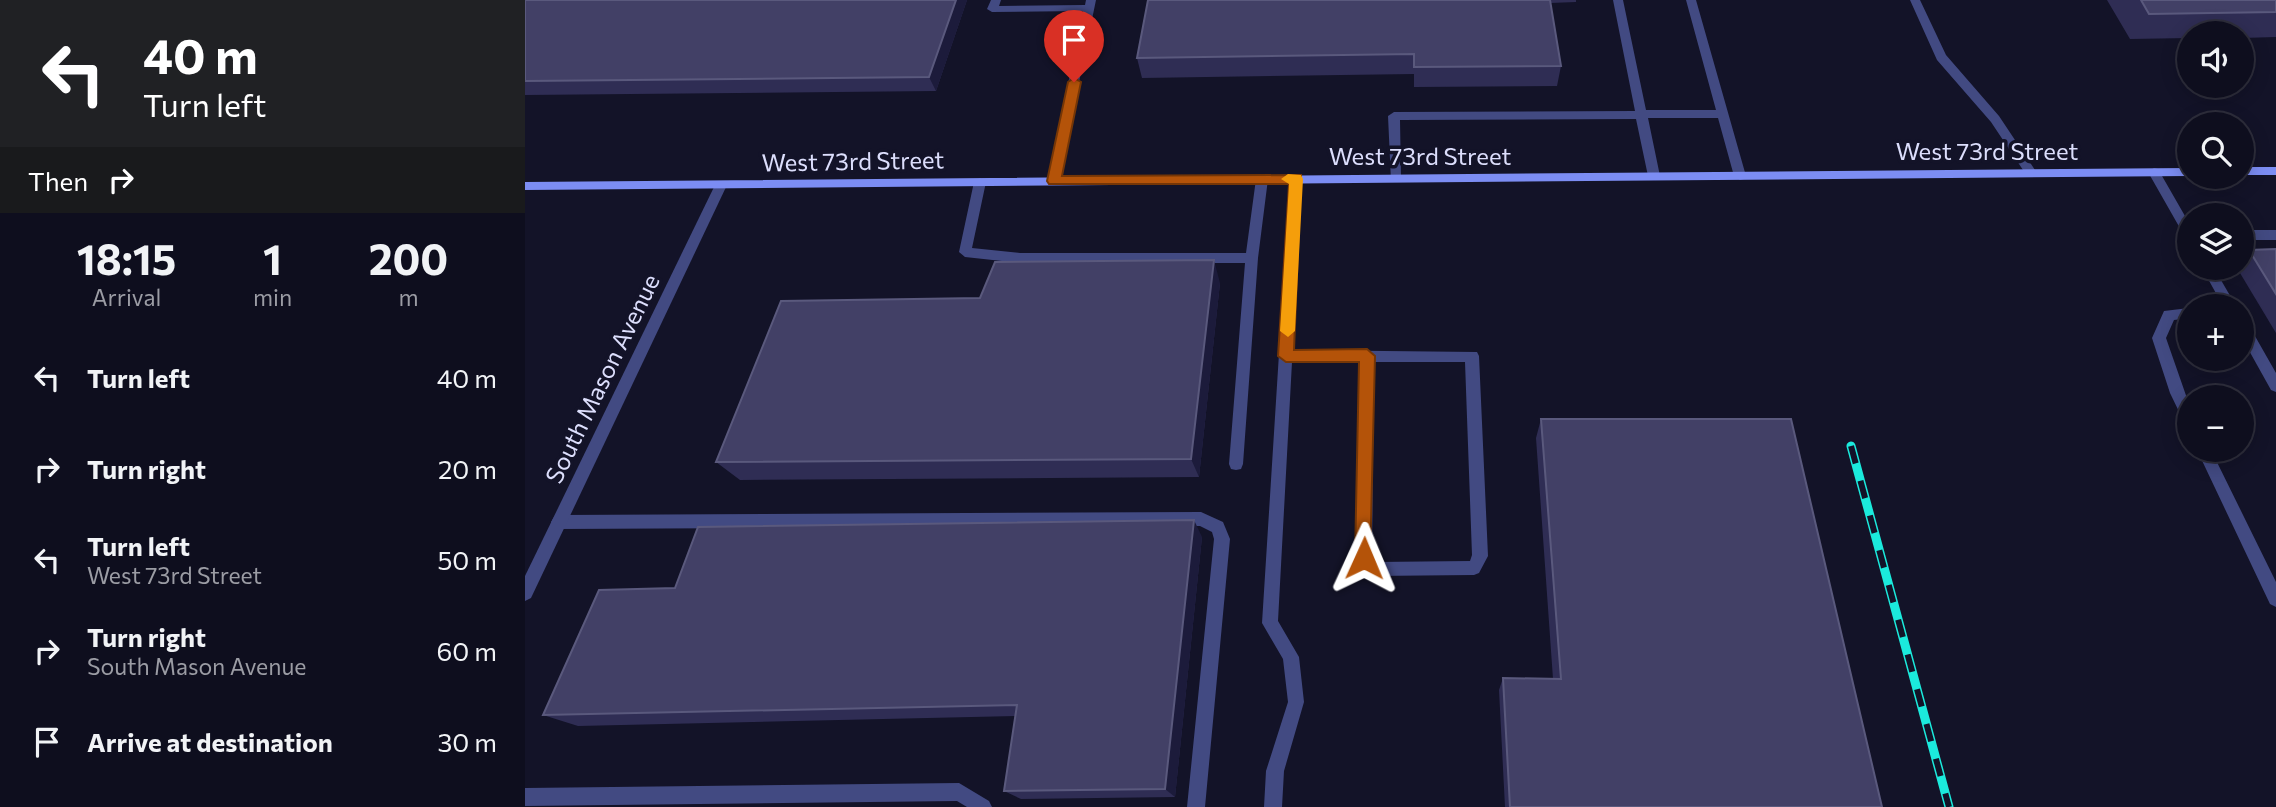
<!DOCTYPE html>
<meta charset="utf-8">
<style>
:root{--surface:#0e0e1e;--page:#1c1c2b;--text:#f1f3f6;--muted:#9b9ca4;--line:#2e2e3c}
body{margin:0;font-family:Commissioner,sans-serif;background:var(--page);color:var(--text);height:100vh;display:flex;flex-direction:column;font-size:26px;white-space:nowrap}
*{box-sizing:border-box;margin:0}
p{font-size:23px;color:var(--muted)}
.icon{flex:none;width:38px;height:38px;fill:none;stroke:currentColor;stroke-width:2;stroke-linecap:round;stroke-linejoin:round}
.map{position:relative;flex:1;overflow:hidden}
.drawer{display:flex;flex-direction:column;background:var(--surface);width:525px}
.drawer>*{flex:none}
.top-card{background:#202124;color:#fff;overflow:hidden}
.tools{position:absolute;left:1652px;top:21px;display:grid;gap:14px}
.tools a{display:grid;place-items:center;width:77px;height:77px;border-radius:50%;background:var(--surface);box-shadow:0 4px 18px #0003,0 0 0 2px var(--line);font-size:35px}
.pin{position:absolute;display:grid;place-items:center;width:60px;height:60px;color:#fff;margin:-72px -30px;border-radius:50% 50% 50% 0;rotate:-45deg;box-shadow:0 0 7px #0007}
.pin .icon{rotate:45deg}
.me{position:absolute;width:77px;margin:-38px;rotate:1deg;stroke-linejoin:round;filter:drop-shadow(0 0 5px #0008)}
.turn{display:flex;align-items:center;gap:24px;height:147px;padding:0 28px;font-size:32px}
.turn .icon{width:91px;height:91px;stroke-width:2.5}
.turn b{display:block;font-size:49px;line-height:60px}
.then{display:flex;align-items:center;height:66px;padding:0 28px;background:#0003;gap:14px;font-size:26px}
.eta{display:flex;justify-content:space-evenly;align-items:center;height:119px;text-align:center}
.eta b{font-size:42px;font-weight:700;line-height:49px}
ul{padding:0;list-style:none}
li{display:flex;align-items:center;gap:21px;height:91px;padding:0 28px}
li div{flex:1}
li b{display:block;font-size:26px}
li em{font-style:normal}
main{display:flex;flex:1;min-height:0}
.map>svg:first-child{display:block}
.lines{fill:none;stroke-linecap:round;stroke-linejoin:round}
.lane{fill:#424a82;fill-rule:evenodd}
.street{fill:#424a82;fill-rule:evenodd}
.secondary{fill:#7c8df3;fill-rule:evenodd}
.rail-casing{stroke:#1beadc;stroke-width:9}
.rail{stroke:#131328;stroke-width:6;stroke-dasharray:18;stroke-linecap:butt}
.wall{fill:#2f2d54}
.shaded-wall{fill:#1c1b3b}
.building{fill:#424066;stroke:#5a597d;stroke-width:2}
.route{fill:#b45309;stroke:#753606;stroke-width:2}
.slow{fill:#f59e0b}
.labels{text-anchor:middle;stroke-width:7;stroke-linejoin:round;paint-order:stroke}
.street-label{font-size:24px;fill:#dcdefc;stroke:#131328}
</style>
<main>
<section class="drawer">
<div class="top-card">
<div class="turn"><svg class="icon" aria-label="left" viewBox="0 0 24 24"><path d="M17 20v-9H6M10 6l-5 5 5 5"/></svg><div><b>40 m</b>Turn left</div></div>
<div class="then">Then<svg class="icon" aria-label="right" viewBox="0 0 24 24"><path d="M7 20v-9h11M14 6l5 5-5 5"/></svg></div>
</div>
<div class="eta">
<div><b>18:15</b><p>Arrival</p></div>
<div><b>1</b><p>min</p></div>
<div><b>200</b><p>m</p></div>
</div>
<ul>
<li><svg class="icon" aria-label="left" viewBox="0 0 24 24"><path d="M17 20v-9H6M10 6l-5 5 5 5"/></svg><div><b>Turn left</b></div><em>40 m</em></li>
<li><svg class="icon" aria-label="right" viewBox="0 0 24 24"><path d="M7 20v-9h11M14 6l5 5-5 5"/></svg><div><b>Turn right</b></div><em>20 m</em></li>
<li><svg class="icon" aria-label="left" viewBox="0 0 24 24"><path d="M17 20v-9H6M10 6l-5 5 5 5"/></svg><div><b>Turn left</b><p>West 73rd Street</p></div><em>50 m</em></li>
<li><svg class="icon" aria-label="right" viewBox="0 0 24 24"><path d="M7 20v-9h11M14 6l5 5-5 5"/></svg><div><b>Turn right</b><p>South Mason Avenue</p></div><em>60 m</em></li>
<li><svg class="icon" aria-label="arrive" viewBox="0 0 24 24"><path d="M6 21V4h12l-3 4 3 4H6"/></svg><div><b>Arrive at destination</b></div><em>30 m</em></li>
</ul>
</section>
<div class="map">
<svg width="1751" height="807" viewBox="0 0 1751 807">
<rect width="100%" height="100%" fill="#131328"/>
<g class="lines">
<path class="lane" d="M466,0H476L474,6L560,5L561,0H571L533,184H525L523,181L558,11L467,12L462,9Z
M1088,0H1098L1121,110H1191L1161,0H1171L1221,176L1219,179L1215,180L1209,176L1193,118H1123L1135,176L1129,180L1123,176L1111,119L875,120L876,178L870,182L866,181L863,116L869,112L1110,111Z
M1385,0H1395L1421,55L1474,116L1512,173L1510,176H1502L1466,122L1412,60Z
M1629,168L1633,169L1664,223V239L1660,237L1623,172Z
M737,175L743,179L733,258L718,464L716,469L711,470L706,469L704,464L720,263H495L440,257L434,252L449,182L455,178L461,182L447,248L495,253H721L731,179Z
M771,175L777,179L768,350L952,352L954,356L963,556L954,573L949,575L847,576L842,574L831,558L835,362H767L753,621L774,657L779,702L759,771L757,807H739L741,771L763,702L758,659L737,623L765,179ZM849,362H940L947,555L945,561L851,562L847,556Z
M1717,230H1751V240H1717Z
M1677,268H1689L1711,306H1698Z
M1664,308V318L1649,320L1641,338L1664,404V424L1659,422L1645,393L1627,338L1639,311Z
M1717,321L1722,322L1751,373V392L1746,390L1717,338Z
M1672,450H1686L1751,582V607L1745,604Z
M676,512L698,522L705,539L680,807H662L689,539L687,532L675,526L34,529L29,527L26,522L29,517L34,515Z
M434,783L464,801L467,807H442L432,801L0,806V788Z"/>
<path class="street" d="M196,181L202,185L6,598L0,601V576L190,185Z"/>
<path class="secondary" d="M1717,167H1751V175H1717Z
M1664,168V176L0,190V182Z"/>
<defs>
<path id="rail" d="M1326,446L1424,807"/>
</defs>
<use href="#rail" class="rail-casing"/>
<use href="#rail" class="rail"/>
</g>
<path class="wall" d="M0,0H442L411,91L0,95Z
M623,0H1051V2L1025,3L1036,66L1032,86L889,87V74L617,78L612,58Z
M1582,0H1751V37L1717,38V33H1664V38L1605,39Z
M1751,249V333L1712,268H1717V256L1724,250Z
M695,283L674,477L215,480L191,462L455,298Z
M1016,419L1357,807H980L974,690L978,678L1028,679L1011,438Z
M677,537L650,797L496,799L479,791L491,716L53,726L18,715Z"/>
<path class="shaded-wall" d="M431,0H442L411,91L404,77Z
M689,260L695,283L674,477L666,459Z
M669,520L677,537L650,797L640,789Z"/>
<path class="building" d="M0,0H431L404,77L0,81Z
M623,0H1025L1036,66L889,67V54L612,58Z
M1616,0H1751V12L1624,14Z
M1751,249V294L1724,250Z
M689,260L666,459L191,462L256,301L455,298L470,262Z
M1016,419H1266L1357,807H985L978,678L1036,679Z
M669,520L640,789L479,791L492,705L18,715L74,590L150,588L173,527Z"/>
<path class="route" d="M549,78L556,82L537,176L776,175L769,350L842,349L850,356L845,564L839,566L832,564L830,558L834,362H761L753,356L764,184H524L522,181L543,82Z"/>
<path class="slow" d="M763,174L776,175L778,179L770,331L763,337L755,331L764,184L756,179Z"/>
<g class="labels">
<g class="street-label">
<text x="1462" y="160">West 73rd Street</text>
<text x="895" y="165">West 73rd Street</text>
<text transform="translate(328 162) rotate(-1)" y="8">West 73rd Street</text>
<text transform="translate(78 379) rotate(-64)" y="8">South Mason Avenue</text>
</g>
</g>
</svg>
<div class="tools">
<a><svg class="icon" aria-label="sound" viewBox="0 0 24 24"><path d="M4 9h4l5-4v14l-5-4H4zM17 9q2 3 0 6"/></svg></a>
<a><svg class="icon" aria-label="search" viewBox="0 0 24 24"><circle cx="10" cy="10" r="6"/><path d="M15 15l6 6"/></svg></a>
<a><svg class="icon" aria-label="layers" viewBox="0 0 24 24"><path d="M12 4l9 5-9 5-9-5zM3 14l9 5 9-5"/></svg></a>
<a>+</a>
<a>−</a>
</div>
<div class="pin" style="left:549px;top:82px;background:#d93025"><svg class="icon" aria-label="arrive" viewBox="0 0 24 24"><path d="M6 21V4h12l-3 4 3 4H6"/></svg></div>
<svg class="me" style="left:839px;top:558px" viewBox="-20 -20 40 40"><path d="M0-17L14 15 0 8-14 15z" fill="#b45309" stroke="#fff" stroke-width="4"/></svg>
</div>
</main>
